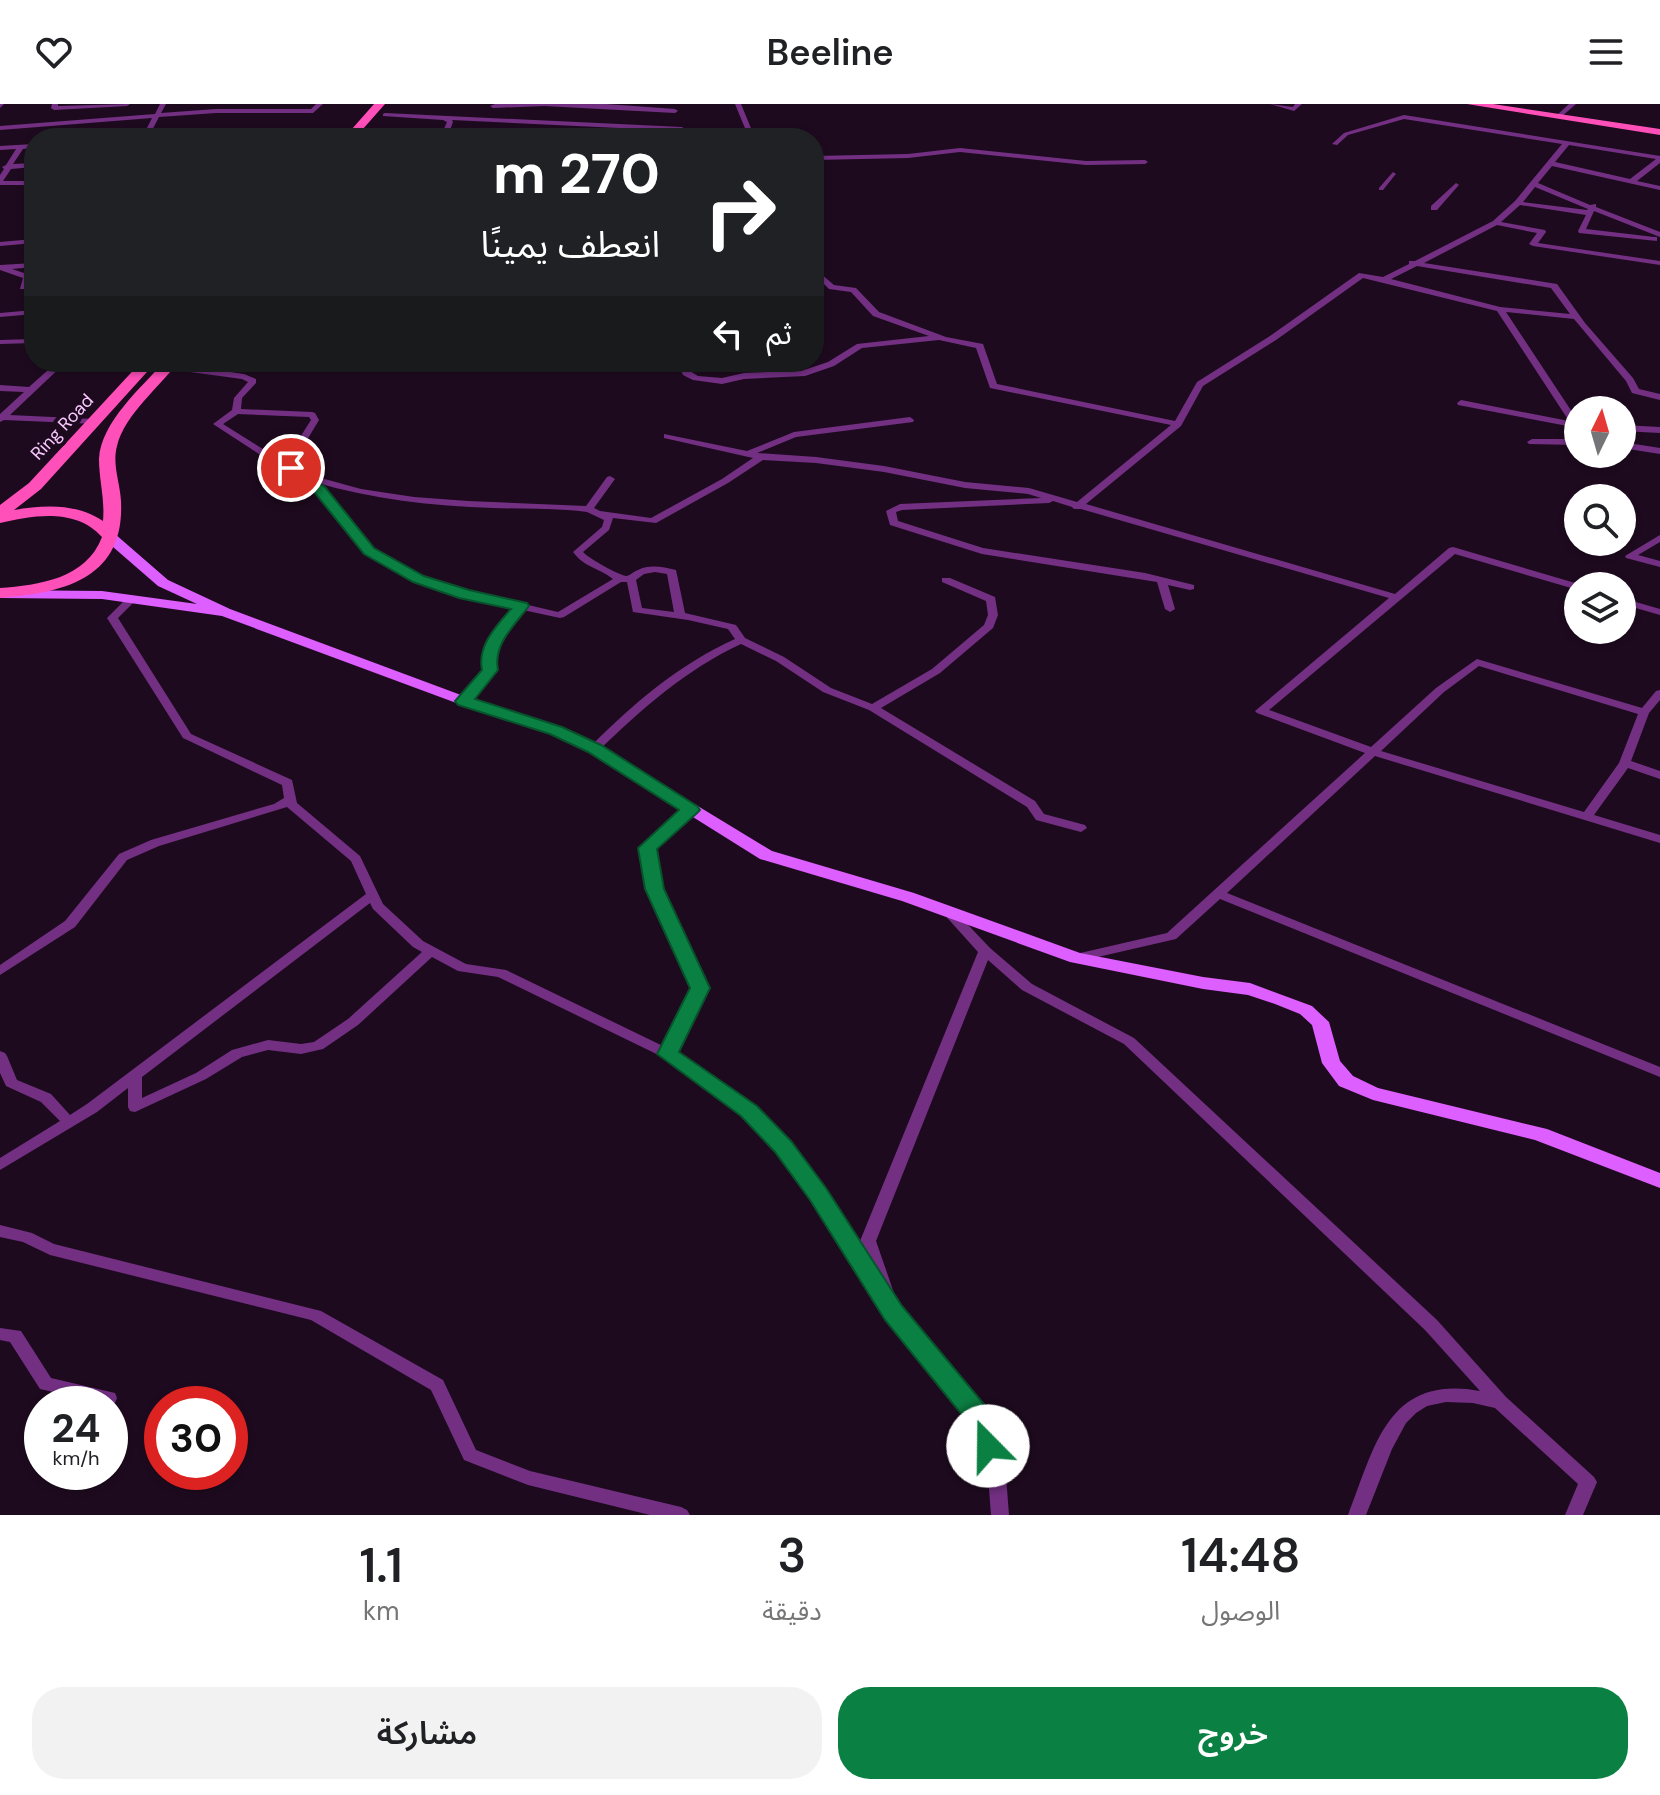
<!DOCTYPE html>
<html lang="ar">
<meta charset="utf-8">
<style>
:root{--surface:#fff;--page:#f2f2f2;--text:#202124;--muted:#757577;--accent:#0b8043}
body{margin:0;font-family:"DM Sans","Noto Sans Arabic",sans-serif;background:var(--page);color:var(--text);direction:rtl;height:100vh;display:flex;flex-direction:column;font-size:30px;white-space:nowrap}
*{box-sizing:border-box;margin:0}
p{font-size:26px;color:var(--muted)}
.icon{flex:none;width:44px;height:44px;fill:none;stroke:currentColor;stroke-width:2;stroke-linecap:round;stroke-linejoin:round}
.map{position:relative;height:1411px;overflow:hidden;direction:ltr}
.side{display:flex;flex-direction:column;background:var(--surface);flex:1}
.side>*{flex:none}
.banner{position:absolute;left:24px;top:24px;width:800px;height:244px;border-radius:32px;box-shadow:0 2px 6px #0004;direction:rtl;background:#202124;color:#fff;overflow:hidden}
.needle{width:52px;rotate:5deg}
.controls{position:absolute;left:1564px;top:292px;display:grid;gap:16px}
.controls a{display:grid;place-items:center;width:72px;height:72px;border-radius:50%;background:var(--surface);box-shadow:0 2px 6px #0004;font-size:40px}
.speed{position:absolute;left:24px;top:1282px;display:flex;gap:16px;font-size:40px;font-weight:700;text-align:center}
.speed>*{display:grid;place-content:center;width:104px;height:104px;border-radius:50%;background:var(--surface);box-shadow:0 2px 6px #0004;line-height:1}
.speed small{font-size:20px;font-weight:400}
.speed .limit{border:12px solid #d22;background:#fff;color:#111}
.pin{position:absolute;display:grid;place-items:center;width:68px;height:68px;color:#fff;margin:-34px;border:4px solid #fff;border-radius:50%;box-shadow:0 2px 8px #0007}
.me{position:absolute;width:88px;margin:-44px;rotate:338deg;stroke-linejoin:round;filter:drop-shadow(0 0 6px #0008)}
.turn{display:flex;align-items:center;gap:28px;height:168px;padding:0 32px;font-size:36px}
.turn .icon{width:104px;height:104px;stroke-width:2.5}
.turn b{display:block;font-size:56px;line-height:68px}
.then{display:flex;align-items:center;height:76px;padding:0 32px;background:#0003;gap:16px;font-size:30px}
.eta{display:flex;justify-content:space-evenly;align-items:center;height:136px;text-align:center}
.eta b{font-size:48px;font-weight:600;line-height:56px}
.button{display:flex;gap:16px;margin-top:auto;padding:16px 32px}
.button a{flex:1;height:92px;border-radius:32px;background:var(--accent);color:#fff;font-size:32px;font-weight:600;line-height:92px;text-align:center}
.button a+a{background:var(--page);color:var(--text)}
header{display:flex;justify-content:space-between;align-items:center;height:104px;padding:0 32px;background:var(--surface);font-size:36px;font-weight:600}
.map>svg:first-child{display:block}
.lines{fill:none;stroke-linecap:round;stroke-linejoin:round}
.street{fill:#733083;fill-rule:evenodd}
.secondary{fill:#de5fff;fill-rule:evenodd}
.primary{fill:#ff4fb9;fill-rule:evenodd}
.route{fill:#0b8043;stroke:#07532c;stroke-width:2}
.labels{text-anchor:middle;stroke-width:8;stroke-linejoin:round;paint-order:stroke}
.far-street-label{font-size:18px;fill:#f9c8ff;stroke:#1e0a1f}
</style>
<header><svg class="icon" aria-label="menu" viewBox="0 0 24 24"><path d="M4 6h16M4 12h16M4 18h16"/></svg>Beeline<svg class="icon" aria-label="heart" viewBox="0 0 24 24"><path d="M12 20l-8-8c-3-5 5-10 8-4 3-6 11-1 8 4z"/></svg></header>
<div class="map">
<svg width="1660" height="1411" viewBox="0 0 1660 1411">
<rect width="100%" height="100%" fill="#1e0a1f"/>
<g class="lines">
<path class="street" d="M0,0H4L0,4Z
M52,0H58V2L130,0L127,2L54,6L51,4Z
M160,0H166L161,9L216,5H311L316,0H323L313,9H216L159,13L148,34H142L152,14L0,26V22L155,10Z
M495,0H606L675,5L678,7L675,9L544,2L493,4L490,2Z
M735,0H741L755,34H749Z
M1270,0L1293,3L1295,0H1302L1294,7Z
M1569,0H1576L1560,14H1556V12Z
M385,9L682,23L685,25L682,27L452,16L453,18L450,26L459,34H452L443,27L447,18L443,16L383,12V10Z
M1404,11L1660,52V59L1637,77L1660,82V86L1552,62L1538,79L1590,101L1596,100V103L1660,128V133L1594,107L1586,125L1654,133H1657V137L1579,129L1578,127L1586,111L1520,101L1501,118L1545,126L1546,128L1538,139L1660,157V161L1533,142L1529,140L1537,129L1497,121L1424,159L1557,180L1585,219L1633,274L1639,285L1660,290V296L1632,289L1626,277L1574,215L1506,208L1578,317V324L1458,301L1457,299L1461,296L1569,317L1497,207L1363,174L1276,236L1203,282L1181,322L1086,400L1395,490L1449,444L1453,443L1582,481L1578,482V486L1455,450L1269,606L1371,643L1436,584L1477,555L1642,604L1656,587L1660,586V596L1649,609L1631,657L1660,667V675L1628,664L1594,711L1660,731V739L1375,652L1227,789L1660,963V973L1220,795L1176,835L1076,858L1069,854L1076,850L1167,829L1365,649L1257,609L1255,607L1389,494L1081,405H1074L1072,403L1053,397L1049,399L902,406L896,408L898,417L983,444L1145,469L1194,481V485L1190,486L1168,481L1175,505L1170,508L1165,505L1157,478L982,450L890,421L886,407L900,400L1041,394L1028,390L965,384L884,368L816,359L763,356L728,379L656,419L613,414L609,426L583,448C588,454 622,473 627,472C631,471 634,467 638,466C650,460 663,463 676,466L685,509L736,521L745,534L784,553L831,584L872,600L932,565L984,521L988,511L986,497L942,478V474H950L995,493L998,511L993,524L940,569L881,604L1035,697L1044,710L1085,721L1087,724L1081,728L1036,716L1027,703L869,606L823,588L776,557L741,540C685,566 642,605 598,647L594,648L588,645L590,643C634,599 678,561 735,535L728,525L688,516L633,508L627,478H621L564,513L560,514L523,506C507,524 493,541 495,566L468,599H460L458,597L460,595L485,566L484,557L488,539L499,521L514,504L461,492L414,477L365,449L317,388L213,320L232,306L234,294L248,278L242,275L168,265L164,262L168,259L244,270L256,275V279L242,294L241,305L312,308L315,309L319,316L301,346L296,366L306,373L310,371L361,385L414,393L468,397L586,402L607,373L610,372L615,375L594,404L600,407L651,414L722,375L753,354L664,334V330L747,347L794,328L910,313L914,316L913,318L796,333L757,349L816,353L884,362L965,378L1029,384L1077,398L1171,321L990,284L976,244L939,236L862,244L834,262L805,272L744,275L722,280L693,276L683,271L677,258H685L690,267L698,272L722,274L744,269L801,267L828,258L857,240L929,232L873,212L851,188L829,185L814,170V164L834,181L856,184L879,208L946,233L983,240L997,280L1175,317L1197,278L1270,232L1359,169L1383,173L1409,160V157H1415L1493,117L1515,97L1562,40L1404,15L1348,31L1337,41L1332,40L1344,29ZM1569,41L1656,55L1630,75L1555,58ZM1535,83L1588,105L1587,106L1523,98ZM1417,162L1551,184L1570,210L1500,203L1391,175ZM238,310L309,313L311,316L292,346L287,360L223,320ZM314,378C372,395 432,402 493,404C524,405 556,404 587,408L604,416L602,423L573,448C585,464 598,463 613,475L558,508L468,487L422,473L373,445L323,384ZM655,468L667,470L674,508L642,504L636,476L644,470ZM1479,562L1638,610L1619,659L1584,708L1381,647L1444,588Z
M294,25L370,26L373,28L370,30L294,29L194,34H152L155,32Z
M34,40V44L23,45L13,60L34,59V63L11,65L3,77H34V81H0V71L4,65L2,63L6,61L16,45L0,46V42Z
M960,44L1086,57L1145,56L1148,58L1145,60L1086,61L960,48L908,54L814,56V52L908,50Z
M1393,68L1396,70L1395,71L1383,86H1379V84Z
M1456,79L1459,81L1458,82L1437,106H1431V102Z
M34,135V139L0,142V138Z
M34,159V163L12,165L30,171L28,181H34V185H20L23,174L0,166V161Z
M34,206V210L0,213V209Z
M34,235V239L0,240V236Z
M57,258H66L10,311L94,315L98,318L97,320L4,316L0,318V310L24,288L0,287V281L29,283Z
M1622,321L1660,323V329L1622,327Z
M1532,335H1578V341L1529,340L1527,338Z
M1622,338L1660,344V350L1622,344Z
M1660,431V438L1638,451L1660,457V463L1626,454L1625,452Z
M132,492L137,495L118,514L191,630L292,676L297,699L360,752L383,800L423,837L466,860L506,866L665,943L693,884L648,785L642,744L687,703H695L697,706L695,709L654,745L660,785L707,884L676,948L685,953C708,969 734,985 755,1004C801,1046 833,1101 866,1152L860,1137L978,848L942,808L943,805H953L990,844L1032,880L1134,934L1437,1216L1506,1293L1594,1373L1597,1378L1583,1411H1565L1578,1380L1495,1304L1473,1299L1446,1298L1427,1302L1416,1309L1406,1319L1392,1345L1366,1411H1348C1375,1343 1387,1270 1480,1287L1425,1226L1124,940L1022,886L988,856L876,1137L894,1189L892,1193L899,1205L985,1307L1006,1372L1009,1411H991L988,1372L971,1315L887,1213L813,1094L778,1047L744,1011L675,959L498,873L458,867L432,853L358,921L323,945L301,950L268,946L242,953L206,975L135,1008L130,1007L128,1003V984L97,1008L0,1066V1054L60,1017L41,998L6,982L0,969V947L5,949L7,952L17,976L51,990L70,1011L87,1000L366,790L351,757L287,703L159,742L127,756L75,823L0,871V861L65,817L119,750L151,736L274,700L284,694L282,681L183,634L107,514L128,493ZM370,799L373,805L413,843L422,848L348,915L314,938L301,940L268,936L232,946L196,969L142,994V973Z
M1622,494L1660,505V511L1622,500Z
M0,1121L32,1129L54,1140L321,1207L443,1276L476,1346L530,1367L681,1403L687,1406L690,1411H650L528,1381L464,1356L431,1286L311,1216L50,1151L23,1138L0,1133Z
M0,1224L21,1227L51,1274L115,1289L117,1294L115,1299L105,1300L40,1285L10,1238L0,1236Z"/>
<path class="secondary" d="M110,429L115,430L168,476L230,505L469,594L561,623L599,642L772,747L914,789L1080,849L1203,873L1250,879L1312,902L1329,918L1340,957L1353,972L1378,984L1547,1025L1660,1069V1084L1535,1036L1373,996L1339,982L1322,959L1312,921L1300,910L1275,900L1248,891L1203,885L1070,858L902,797L760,755L589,648L551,629L459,600L222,512L102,495L0,494V486L102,487L197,500L158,482L105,436L103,433Z"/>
<path class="primary" d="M374,0H385L355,34H344Z
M1467,0H1493L1660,25V31Z
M141,258H156L41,385L14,406C44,401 76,399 103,417C105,395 99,376 99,355C101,318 141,284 164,258H178C159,284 125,310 117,342C112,361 120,378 121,397C125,475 64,489 0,494V484C39,481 86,475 102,433C76,404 34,411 0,419V401L29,379Z"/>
</g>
<path class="route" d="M291,360L325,383L374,444L424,472L469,486L527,499L529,502C514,522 493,540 498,566L475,595L562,623L601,641L697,702L700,706L697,709L657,745L664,785L710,884L679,948L757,1002L791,1037L826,1084L902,1202L988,1305L1001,1342L997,1350L988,1353L979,1350L967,1317L885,1216L810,1096L775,1048L741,1012L657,950L690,884L645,785L638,744L679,706L588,648L550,630L458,601L455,597L482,566C477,542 496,522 511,505L459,494L413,478L364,450L315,389L284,370V364Z"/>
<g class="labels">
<g class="far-street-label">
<text transform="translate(62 323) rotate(-47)" y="6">Ring Road</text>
</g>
</g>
</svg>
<div class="controls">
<a><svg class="needle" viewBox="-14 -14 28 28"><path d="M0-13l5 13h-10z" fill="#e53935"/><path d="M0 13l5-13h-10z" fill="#757577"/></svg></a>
<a><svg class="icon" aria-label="search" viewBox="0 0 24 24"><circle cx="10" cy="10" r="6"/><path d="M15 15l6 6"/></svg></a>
<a><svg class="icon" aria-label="layers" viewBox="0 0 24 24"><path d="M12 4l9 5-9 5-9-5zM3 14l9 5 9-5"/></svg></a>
</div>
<div class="speed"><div>24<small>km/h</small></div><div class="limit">30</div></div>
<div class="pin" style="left:291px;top:364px;background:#d93025"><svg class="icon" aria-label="arrive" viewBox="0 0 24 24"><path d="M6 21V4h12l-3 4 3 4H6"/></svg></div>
<svg class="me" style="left:988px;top:1342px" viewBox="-20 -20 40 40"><circle r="19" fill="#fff"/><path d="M0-13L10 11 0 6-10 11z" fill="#0b8043"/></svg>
<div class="banner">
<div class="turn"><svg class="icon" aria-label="right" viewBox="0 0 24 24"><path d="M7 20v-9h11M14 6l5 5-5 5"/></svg><div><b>270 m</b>انعطف يمينًا</div></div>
<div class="then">ثم<svg class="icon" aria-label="left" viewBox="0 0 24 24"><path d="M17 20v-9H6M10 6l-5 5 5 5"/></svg></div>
</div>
</div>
<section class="side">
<div class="eta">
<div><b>14:48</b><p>الوصول</p></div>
<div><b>3</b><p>دقيقة</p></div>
<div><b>1.1</b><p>km</p></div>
</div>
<div class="button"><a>خروج</a><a>مشاركة</a></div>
</section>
